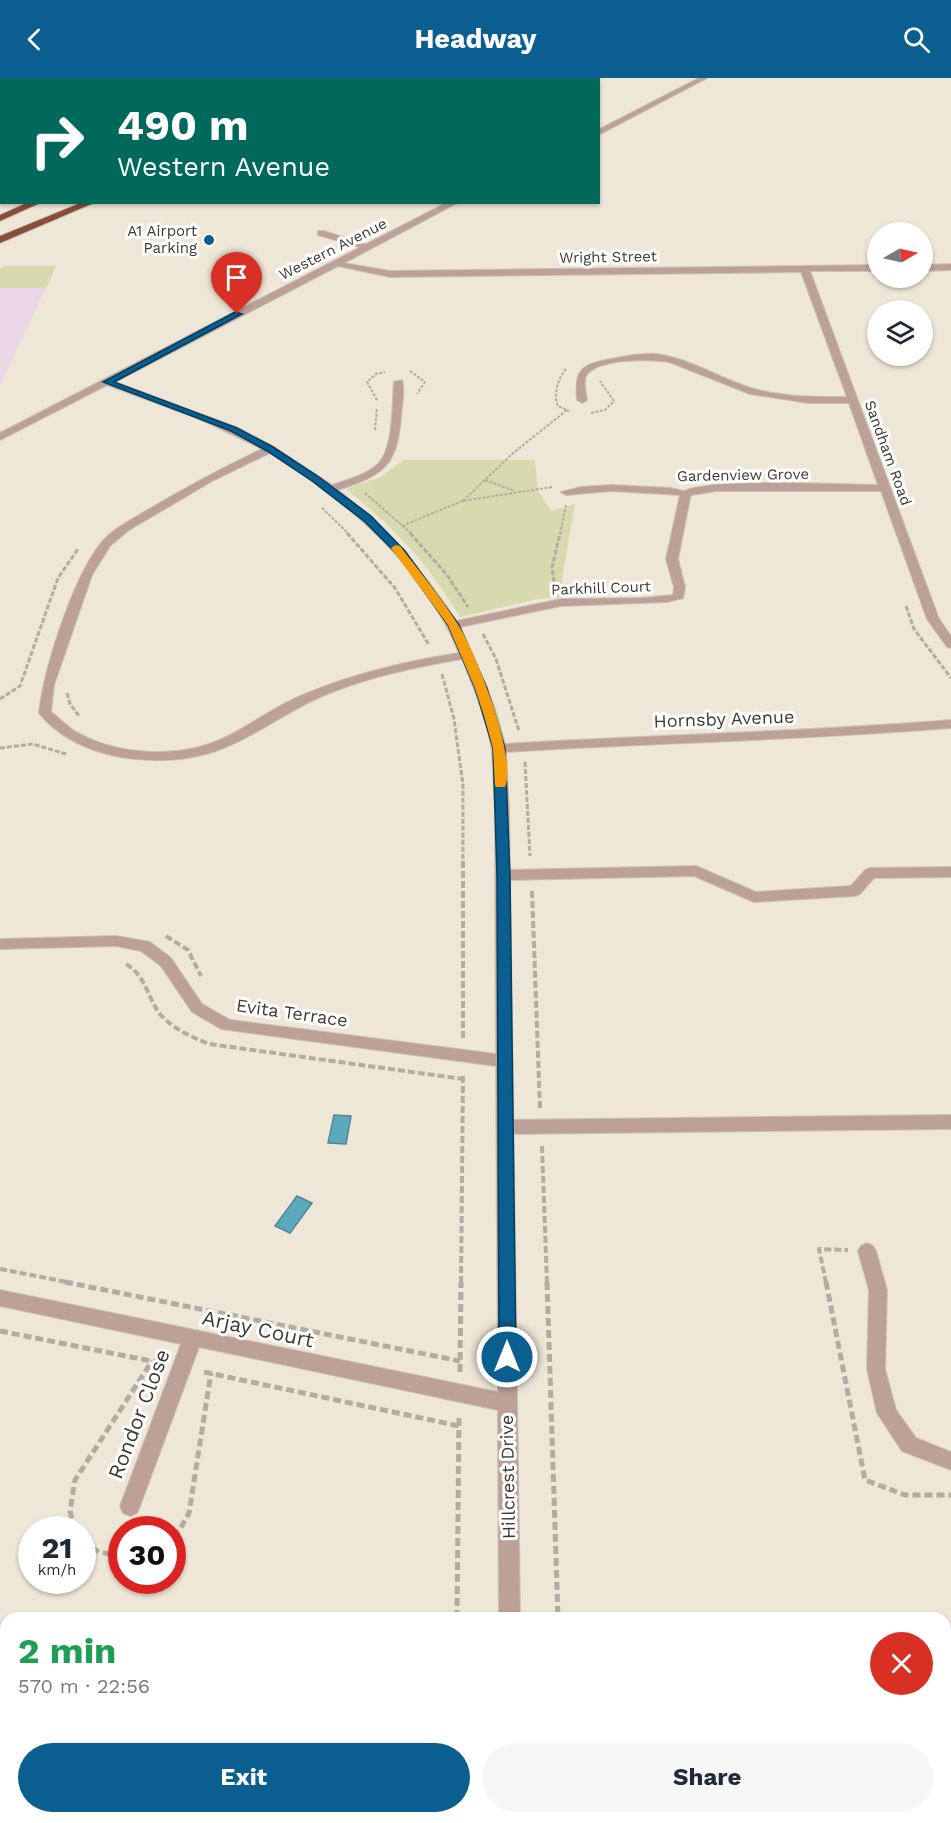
<!DOCTYPE html>
<meta charset="utf-8">
<style>
:root{--surface:#fff;--page:#f6f6f7;--text:#1f2937;--muted:#747a83;--accent:#0a5e90}
body{margin:0;font-family:"Work Sans",sans-serif;background:var(--page);color:var(--text);height:100vh;display:flex;flex-direction:column;font-size:22px;white-space:nowrap}
*{box-sizing:border-box;margin:0}
p{font-size:20px;color:var(--muted)}
.icon{flex:none;width:33px;height:33px;fill:none;stroke:currentColor;stroke-width:2;stroke-linecap:round;stroke-linejoin:round}
.map{position:relative;flex:1;overflow:hidden}
.side{position:absolute;left:0px;top:1534px;width:951px;height:212px;display:flex;flex-direction:column;background:var(--surface);border-radius:18px 18px 0 0;box-shadow:0 2px 4px #0004}
.side>*{flex:none}
.banner{position:absolute;left:0px;top:0px;width:600px;height:126px;box-shadow:0 2px 4px #0004;background:#00695c;color:#fff;overflow:hidden}
.needle{width:39px;rotate:81deg}
.fabs{position:absolute;left:867px;top:144px;display:grid;gap:12px}
.fabs a{display:grid;place-items:center;width:66px;height:66px;border-radius:50%;background:var(--surface);box-shadow:0 2px 4px #0004;font-size:30px}
.speed{position:absolute;left:18px;top:1438px;display:flex;gap:12px;font-size:30px;font-weight:700;text-align:center}
.speed>*{display:grid;place-content:center;width:78px;height:78px;border-radius:50%;background:var(--surface);box-shadow:0 2px 4px #0004;line-height:1}
.speed small{font-size:15px;font-weight:400}
.speed .limit{border:9px solid #d22;background:#fff;color:#111}
.pin{position:absolute;display:grid;place-items:center;width:51px;height:51px;color:#fff;margin:-62px -26px;border-radius:50% 50% 50% 0;rotate:-45deg;box-shadow:0 0 6px #0007}
.pin .icon{rotate:45deg}
.me{position:absolute;width:66px;margin:-33px;rotate:0deg;stroke-linejoin:round;filter:drop-shadow(0 0 4px #0008)}
.turn{display:flex;align-items:center;gap:21px;height:126px;padding:0 18px;font-size:27px}
.turn .icon{width:78px;height:78px;stroke-width:2.5}
.turn b{display:block;font-size:42px;line-height:51px}
.round{display:grid;place-items:center;flex:none;width:63px;height:63px;border-radius:32px;background:var(--page)}
.overview{display:flex;align-items:center;justify-content:space-between;height:102px;padding:0 18px}
h1{font-size:36px;font-weight:700;line-height:45px;color:#1e9e55}
.action{display:flex;gap:12px;margin-top:auto;padding:12px 18px}
.action a{flex:1;height:69px;border-radius:36px;background:var(--accent);color:#fff;font-size:24px;font-weight:700;line-height:69px;text-align:center}
.action a+a{background:var(--page);color:var(--text)}
header{display:flex;justify-content:space-between;align-items:center;height:78px;padding:0 18px;background:var(--accent);color:#fff;font-size:27px;font-weight:700}
.map>svg:first-child{display:block}
.industrial{fill:#ebd6e5}
.green{fill:#d6daae}
.water{fill:#5baabc;stroke:#528893;stroke-width:1.5}
.lines{fill:none;stroke-linecap:round;stroke-linejoin:round}
.lane-casing{stroke:#cac3b6;stroke-width:2}
.street-casing{stroke:#cac3b6;stroke-width:2}
.highway-casing{stroke:#cac3b6;stroke-width:2}
.path-far3{stroke:#b3ada1;stroke-width:2;stroke-dasharray:3 1.5;stroke-linecap:butt}
.path-far2{stroke:#b3ada1;stroke-width:3;stroke-dasharray:5 2;stroke-linecap:butt}
.path-far1{stroke:#b3ada1;stroke-width:4;stroke-dasharray:7 3;stroke-linecap:butt}
.path{stroke:#b3ada1;stroke-width:5;stroke-dasharray:8 4;stroke-linecap:butt}
.lane{fill:#bda097;fill-rule:evenodd}
.street{fill:#bda097;fill-rule:evenodd}
.highway{fill:#864e3b;fill-rule:evenodd}
.route{fill:#0a5e90;stroke:#063d5e;stroke-width:1.5}
.slow{fill:#f59e0b}
.poi-dot{fill:#0a5e90;stroke:#fff;stroke-width:2}
.labels{text-anchor:middle;stroke-width:6;stroke-linejoin:round;paint-order:stroke}
.far-poi-label{font-size:15px;fill:#3c3933;stroke:#fff;text-anchor:end}
.far-street-label{font-size:15px;fill:#3c3933;stroke:#fff}
.street-label{font-size:18px;fill:#3c3933;stroke:#fff}
.near-street-label{font-size:21px;fill:#3c3933;stroke:#fff}
</style>
<header><svg class="icon" aria-label="back" viewBox="0 0 24 24"><path d="M15 5l-7 7 7 7"/></svg>Headway<svg class="icon" aria-label="search" viewBox="0 0 24 24"><circle cx="10" cy="10" r="6"/><path d="M15 15l6 6"/></svg></header>
<div class="map">
<svg width="951" height="1745" viewBox="0 0 951 1745">
<rect width="100%" height="100%" fill="#eee6d7"/>
<path class="industrial" d="M0,210H46L0,307Z"/>
<path class="green" d="M0,0H252L2,2L0,114Z
M5,188H56L46,210H0V190Z
M403,382H535L538,412L551,433L575,426L562,500L565,519L538,521L460,539C428,485 395,450 346,411L381,399Z"/>
<path class="water" d="M334,1037L351,1038L346,1066L328,1065Z
M297,1118L312,1125L290,1155L275,1148Z"/>
<g class="lines">
<defs>
<path id="lane" d="M318,153H324L373,169L366,171L318,157Z
M611,407L671,410L691,415L678,481L685,509L683,520L679,521L673,518L674,509L666,481L680,417L611,413L566,417L561,414L581,409Z
M696,788L756,814L851,808L865,792L870,790L951,789V799L874,800L860,816L855,818L754,824L694,798L503,802L496,797L503,792Z
M951,1037V1051L506,1056L500,1054L498,1049L500,1044L506,1042Z"/>
<path id="street" d="M699,0H707L598,57V52Z
M448,124H459L344,185L390,193L878,187V193H810L939,541L951,558V570L947,569L927,541L881,413H716L686,418L681,415C700,399 845,407 878,407L849,325H808L750,316L669,284C650,281 597,280 586,298C583,304 586,315 587,322L582,325L577,322C574,292 581,286 611,281C626,278 641,275 656,276C689,280 719,300 751,310C781,319 815,319 847,319L801,194L390,199L338,188L115,304L238,350L274,369L332,407C347,402 366,397 378,386C394,370 392,325 394,304L402,302C405,312 402,328 401,339C397,389 383,397 338,412C385,450 423,492 456,543L561,521L642,520L683,516V520L667,524L561,528L460,549L494,628L505,666C653,657 802,654 951,642V650C803,662 654,665 506,674L509,731L520,1540H499L498,1332L199,1269L140,1428L137,1435L130,1438L123,1435L120,1428L181,1266L0,1228V1212L498,1314L496,988L221,951L192,934L161,888L141,873L116,868L0,871V861L116,858L150,864L171,880L202,926L230,942L496,976L495,731L492,672L485,639L462,581C417,589 372,598 330,615C290,630 256,659 216,673C160,692 78,683 39,635C44,590 73,500 101,465C113,450 133,441 149,431C187,409 224,389 262,371L200,341L107,307L0,362V355ZM270,375C348,423 424,488 459,575C407,583 355,595 305,616C274,628 248,650 217,663C177,680 118,677 80,656C69,651 61,641 51,634L54,607L92,497L110,468L129,452L214,402Z
M951,186V192L922,193V187Z
M867,1165L873,1168L876,1173L887,1212L885,1291L896,1332L916,1360L951,1374V1392L902,1373L877,1335L867,1291L869,1212L858,1173L861,1168Z
M500,1740H524V1745H500Z"/>
<path id="highway" d="M262,0H271L261,2Z
M332,0H341L330,2Z
M377,0H386L375,2Z
M2,119V124H4L0,126Z
M29,124H42L0,143V137Z
M83,124H96L0,165V158Z"/>
</defs>
<use href="#lane" class="lane-casing"/>
<use href="#street" class="street-casing"/>
<use href="#highway" class="highway-casing"/>
<path class="path-far3" d="M566,291C558,300 553,317 558,328L569,333
M410,293L425,304L417,316
M377,322L367,304L376,296L385,294
M591,335L605,332L614,323L600,303
M375,352L377,330
M485,402L515,413
M365,415L412,456
M463,423L512,376L567,332
M322,430L349,456
M402,448L462,423L552,409
M560,456L566,427"/>
<path class="path-far2" d="M347,455L395,510L429,567
M410,455L447,497L468,529
M555,511L552,490L560,455
M906,528L914,551L951,600
M483,556L496,581L519,653
M442,596L454,641L463,707V784
M67,615L70,626L79,638
M0,621L20,608L58,500L78,471
M0,670L33,666L66,676
M525,684L530,778"/>
<path class="path-far1" d="M463,783V961
M532,813L540,1030
M166,858L188,872L201,898
M126,886C146,898 147,919 160,936C173,951 192,959 209,966L463,1001
M542,1068L547,1205
M0,1191L72,1205
M461,1205L463,995
M826,1205L819,1171L848,1172"/>
<path class="path" d="M65,1204L460,1283
M547,1204L558,1540
M826,1204L865,1402L905,1417H951
M0,1253L161,1285
M204,1294L459,1348
M460,1294L461,1204
M75,1452L70,1433L75,1402L152,1283
M172,1457L179,1453L189,1435L211,1295
M82,1463L99,1474L122,1478
M457,1540L459,1337
M455,1740V1745
M564,1740V1745"/>
<use href="#lane" class="lane"/>
<use href="#street" class="street"/>
<use href="#highway" class="highway"/>
</g>
<path class="route" d="M235,234L242,236L114,304L237,350L273,369L319,399L371,438L405,473L459,547L487,610L505,670L510,798L516,1279L513,1284L507,1286L501,1284L499,1279L497,798L493,670L475,610L448,547L398,477L364,443L312,403L267,373L231,353L103,304Z"/>
<path class="slow" d="M396,467L400,468C419,493 440,518 457,545C475,572 518,680 505,709H496L495,707L493,670L485,641L475,610L448,547L391,470Z"/>
<circle class="poi-dot" cx="209" cy="162" r="6"/>
<g class="labels">
<g class="far-poi-label">
<text x="197" y="158">A1 Airport<tspan x="197" dy="17">Parking</tspan></text>
</g>
<g class="far-street-label">
<text transform="translate(333 171) rotate(-27)" y="5">Western Avenue</text>
<text transform="translate(608 179) rotate(-1)" y="5">Wright Street</text>
<text transform="translate(888 375) rotate(70)" y="5">Sandham Road</text>
<text transform="translate(743 397) rotate(-1)" y="5">Gardenview Grove</text>
<text transform="translate(601 510) rotate(-2)" y="5">Parkhill Court</text>
</g>
<g class="street-label">
<text transform="translate(724 641) rotate(-2)" y="6">Hornsby Avenue</text>
<text transform="translate(292 935) rotate(8)" y="6">Evita Terrace</text>
<text transform="translate(508 1399) rotate(-91)" y="6">Hillcrest Drive</text>
</g>
<g class="near-street-label">
<text transform="translate(258 1251) rotate(12)" y="7">Arjay Court</text>
<text transform="translate(139 1336) rotate(-69)" y="7">Rondor Close</text>
</g>
</g>
</svg>
<div class="fabs">
<a><svg class="needle" viewBox="-14 -14 28 28"><path d="M0-13l5 13h-10z" fill="#e53935"/><path d="M0 13l5-13h-10z" fill="#747a83"/></svg></a>
<a><svg class="icon" aria-label="layers" viewBox="0 0 24 24"><path d="M12 4l9 5-9 5-9-5zM3 14l9 5 9-5"/></svg></a>
</div>
<div class="speed"><div>21<small>km/h</small></div><div class="limit">30</div></div>
<div class="pin" style="left:237px;top:236px;background:#d93025"><svg class="icon" aria-label="arrive" viewBox="0 0 24 24"><path d="M6 21V4h12l-3 4 3 4H6"/></svg></div>
<svg class="me" style="left:507px;top:1279px" viewBox="-20 -20 40 40"><circle r="17" fill="#0a5e90" stroke="#fff" stroke-width="3"/><path d="M0-11L8 9 0 5-8 9z" fill="#fff"/></svg>
<div class="banner">
<div class="turn"><svg class="icon" aria-label="right" viewBox="0 0 24 24"><path d="M7 20v-9h11M14 6l5 5-5 5"/></svg><div><b>490 m</b>Western Avenue</div></div>
</div>
<section class="side">
<div class="overview"><div><h1>2 min</h1><p>570 m · 22:56</p></div><a class="round" style="background:#d93025;color:#fff"><svg class="icon" aria-label="close" viewBox="0 0 24 24"><path d="M6 6l12 12M18 6L6 18"/></svg></a></div>
<div class="action"><a>Exit</a><a>Share</a></div>
</section>
</div>
